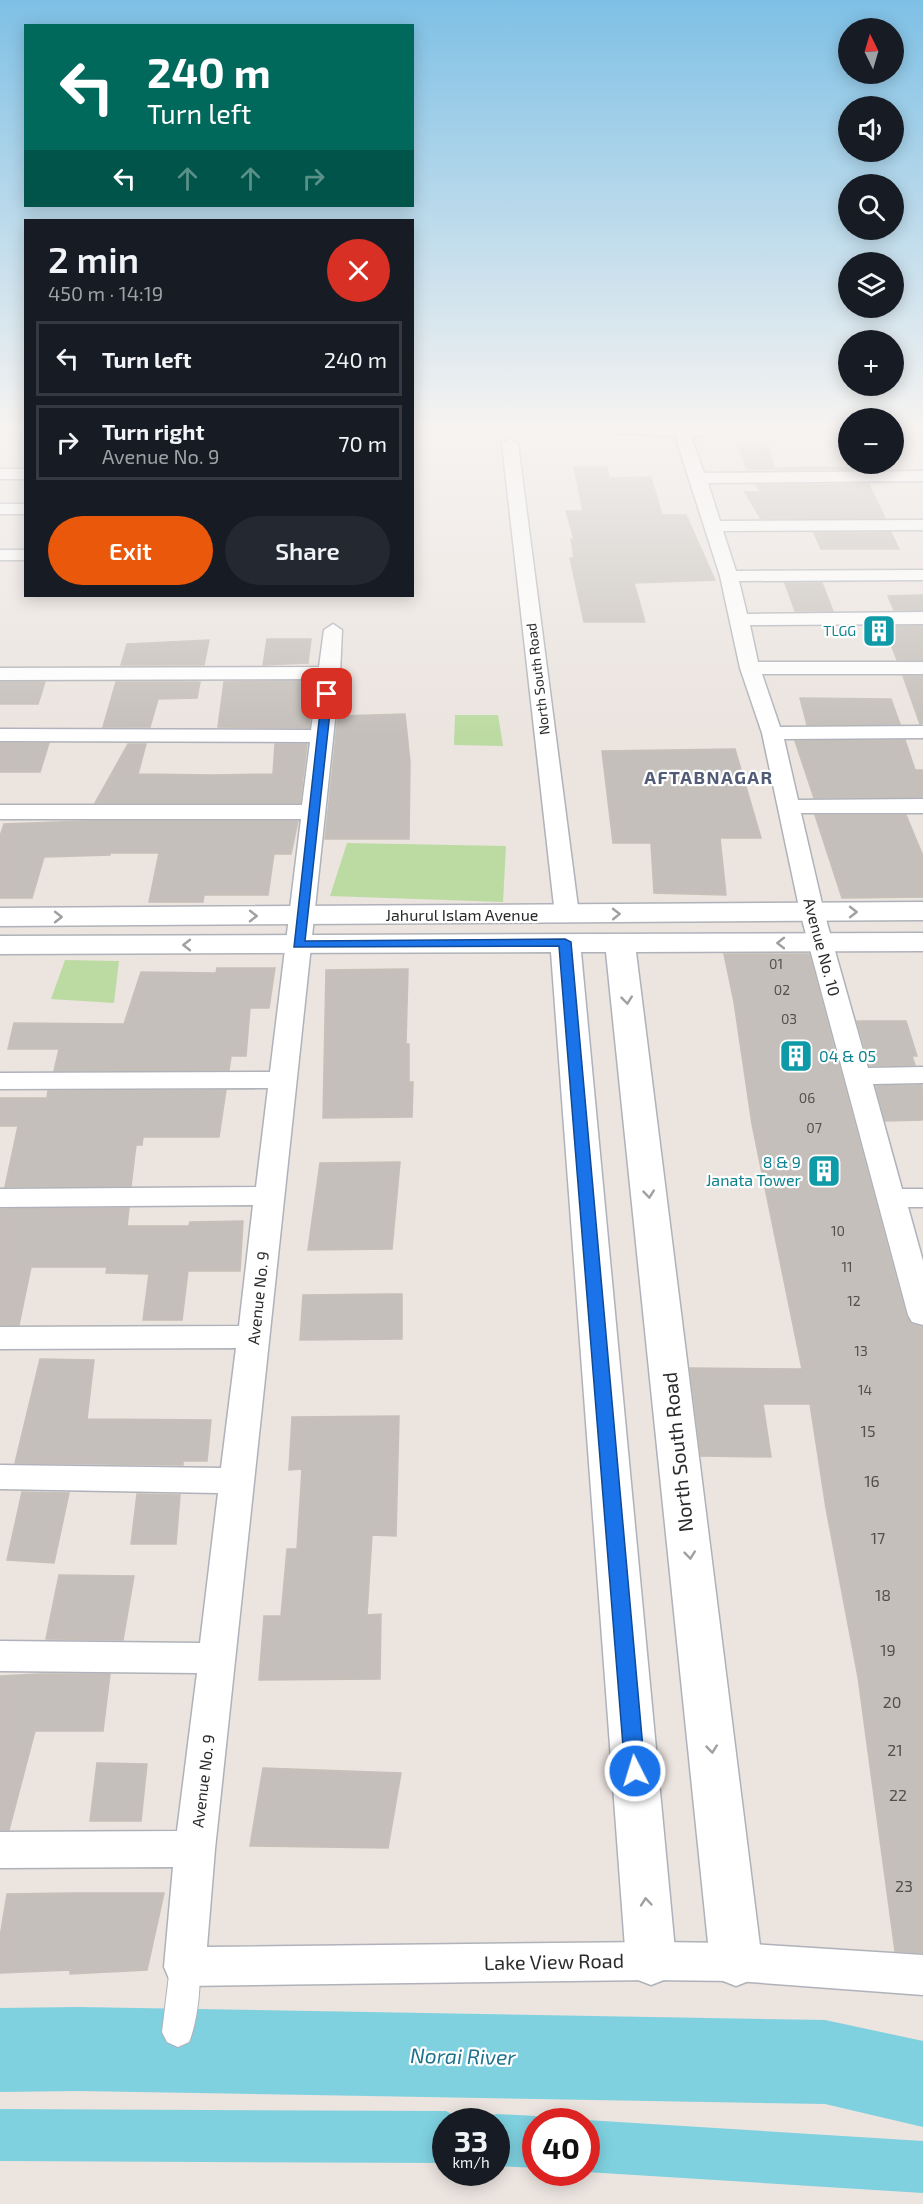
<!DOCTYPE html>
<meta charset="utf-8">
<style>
:root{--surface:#171b24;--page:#242831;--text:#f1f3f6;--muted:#9ea1a6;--line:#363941;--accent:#ea580c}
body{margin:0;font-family:"Exo 2",sans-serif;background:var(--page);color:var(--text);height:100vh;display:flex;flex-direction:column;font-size:22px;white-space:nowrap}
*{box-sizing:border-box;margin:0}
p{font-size:20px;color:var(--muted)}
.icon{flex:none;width:33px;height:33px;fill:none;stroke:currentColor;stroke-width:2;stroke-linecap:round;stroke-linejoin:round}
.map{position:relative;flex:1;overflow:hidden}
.drawer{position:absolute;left:24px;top:219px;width:390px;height:378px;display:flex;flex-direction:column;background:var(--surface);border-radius:0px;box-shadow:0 3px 15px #0003}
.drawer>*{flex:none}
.guide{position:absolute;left:24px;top:24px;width:390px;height:183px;border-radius:0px;box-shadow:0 3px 15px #0003;background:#00695c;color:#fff;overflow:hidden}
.needle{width:39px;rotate:355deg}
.controls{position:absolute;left:838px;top:18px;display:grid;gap:12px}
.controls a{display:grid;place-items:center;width:66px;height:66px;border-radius:50%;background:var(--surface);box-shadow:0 3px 15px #0003;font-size:30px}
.speed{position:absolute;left:432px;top:2108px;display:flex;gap:12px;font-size:30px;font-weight:700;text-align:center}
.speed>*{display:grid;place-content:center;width:78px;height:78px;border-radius:50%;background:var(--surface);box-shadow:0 3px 15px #0003;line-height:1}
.speed small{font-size:15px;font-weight:400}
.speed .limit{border:9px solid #d22;background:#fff;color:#111}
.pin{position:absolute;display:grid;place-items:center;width:51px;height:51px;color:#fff;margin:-26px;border-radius:12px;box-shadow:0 3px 9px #0006}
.me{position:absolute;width:66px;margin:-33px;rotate:355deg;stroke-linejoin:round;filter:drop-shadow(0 0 4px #0008)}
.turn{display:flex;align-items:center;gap:21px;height:126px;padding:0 24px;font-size:27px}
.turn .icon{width:78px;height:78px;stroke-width:2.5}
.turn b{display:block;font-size:42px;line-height:51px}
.lanes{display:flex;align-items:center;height:57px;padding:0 24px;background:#0003;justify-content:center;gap:30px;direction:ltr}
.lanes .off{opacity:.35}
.round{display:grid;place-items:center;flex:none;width:63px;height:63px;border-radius:32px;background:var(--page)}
.headline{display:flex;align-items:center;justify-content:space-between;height:102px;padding:0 24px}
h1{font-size:36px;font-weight:600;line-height:45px}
.button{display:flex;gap:12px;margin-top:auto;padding:12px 24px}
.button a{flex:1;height:69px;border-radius:36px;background:var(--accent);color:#fff;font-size:24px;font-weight:600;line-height:69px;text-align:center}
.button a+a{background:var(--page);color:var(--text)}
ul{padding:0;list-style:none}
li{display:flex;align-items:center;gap:18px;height:75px;margin:0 12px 9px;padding:0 12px;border:3px solid var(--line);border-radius:0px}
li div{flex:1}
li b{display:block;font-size:22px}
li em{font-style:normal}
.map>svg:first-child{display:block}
.green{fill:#bcdba2}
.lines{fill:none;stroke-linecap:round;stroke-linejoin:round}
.canal{fill:#7fd1e0;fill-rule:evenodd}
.river{fill:#7fd1e0;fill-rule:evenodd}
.building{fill:#c4bfba;stroke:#c6c0b9;stroke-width:1.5}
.pedestrian-casing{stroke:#afb2ba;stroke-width:2}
.minor-casing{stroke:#afb2ba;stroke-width:3}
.tertiary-casing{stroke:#afb2ba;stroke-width:3}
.pedestrian{fill:#fff;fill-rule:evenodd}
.minor{fill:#fff;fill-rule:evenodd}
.tertiary{fill:#fff;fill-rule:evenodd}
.oneway{stroke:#a0a0a0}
.route{fill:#1a73e8;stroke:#114b97;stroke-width:1.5}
.labels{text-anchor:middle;stroke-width:4.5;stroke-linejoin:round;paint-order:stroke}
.far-culture-label{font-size:14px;fill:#0d838f;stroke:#fff;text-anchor:end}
.far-street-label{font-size:14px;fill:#2b2b2b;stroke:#fff}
.number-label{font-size:14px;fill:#51504f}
.street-label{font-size:16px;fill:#2b2b2b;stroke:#fff}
.culture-label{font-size:16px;fill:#0d838f;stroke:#fff;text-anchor:start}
.near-number-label{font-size:16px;fill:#51504f}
.far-district-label{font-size:18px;font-weight:bold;letter-spacing:1.5px;fill:#515b76;stroke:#fff}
.near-street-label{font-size:20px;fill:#2b2b2b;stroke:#fff}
.near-water-label{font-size:21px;font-style:italic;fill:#1e728c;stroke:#fff}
</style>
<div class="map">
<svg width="923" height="2204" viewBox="0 0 923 2204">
<rect width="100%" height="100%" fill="#ebe4df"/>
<path class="green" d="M455,715H498L503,746L454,745Z
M347,843L506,846L503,902L330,896Z
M65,960L119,961L114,1003L51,999Z"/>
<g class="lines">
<path class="canal" d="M0,2109L446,2111L465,2121H446V2163L0,2161Z
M496,2114L536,2116L548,2121H536V2168L496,2166V2121H479Z
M586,2120L923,2141V2193L586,2172V2121H583Z"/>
<path class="river" d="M78,2007L825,2020L923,2041V2127L825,2104L78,2091L0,2092V2008Z"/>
</g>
<path class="building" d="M739,448H769L774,468L830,467L862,469L747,470Z
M574,467H607L609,478L651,477L662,515H686L715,580L634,583L645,622H584L570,558H574L571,539H574L566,511H583Z
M869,484L885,518L761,519L745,492H761L756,485Z
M891,532L899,549H821L814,533Z
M785,583H822L833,611H795Z
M923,595V610H894L888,596Z
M884,626H923V660H897Z
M267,639H311L308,663L263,665Z
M209,640L204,665H121L127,644Z
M903,676H923V723L920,724Z
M300,681V710H311L309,728L218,727L224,682Z
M0,682H45L38,704H0Z
M116,682H200L197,698L158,699L150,727H103Z
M800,698L891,699L900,724L807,725Z
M405,714L410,762L409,839H325L338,716Z
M905,740L915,770H923V797L814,798L795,741Z
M0,743H49L40,772H0Z
M128,744H146L138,774L212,775L273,774L275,744H307L300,803H95Z
M735,749L761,838H720L726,895L654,893L651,843H613L602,751Z
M815,815H906L923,856V897L842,898Z
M85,821H298L291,854H274L268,895H204L203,902H149L159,853H110V855L44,857L32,898H0V836L4,824Z
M724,954H809L906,1316L911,1324L923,1327V1953L895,1951L858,1677L826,1508L810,1404H763L771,1457L701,1456L690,1368L802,1369L752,1124L734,1002Z
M217,968H275L269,1008H250L246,1056H231L229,1070L54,1071L59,1049H8L14,1023L124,1024L141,972L216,973Z
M408,969L406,1044H409V1082H413L412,1117L323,1118L326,970Z
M857,1021H906L917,1056H912L915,1065L870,1066Z
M922,1085L923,1120L885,1121L876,1086Z
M226,1090L219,1137H143L142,1145H136L131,1186L5,1187L18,1126H0V1098H47L48,1091Z
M400,1162L392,1249L308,1250L320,1163Z
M129,1208L127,1226H189L190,1222L243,1221L240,1271H188L182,1320H143L149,1274L106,1273L107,1267H31L19,1325H0V1209Z
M389,1294H402V1339L300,1340L303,1295Z
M40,1359L94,1360L87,1419L211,1420L207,1461H183V1465L15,1463Z
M399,1416L396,1536L372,1535L367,1615L381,1614L380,1679L259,1680L264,1616H281L287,1549H297L302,1469L289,1470L292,1417Z
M22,1492L69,1493L54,1563L7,1560Z
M137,1494L180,1495L176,1544H131Z
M59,1575L134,1576L123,1640L46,1639Z
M39,1674H110L103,1731H35L9,1830H0V1676Z
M97,1763L147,1764L141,1821H90Z
M263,1768L401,1773L388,1848L250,1846Z
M70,1893H164L147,1970L70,1974V1970L0,1973V1937L7,1894Z"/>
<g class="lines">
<defs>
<path id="pedestrian" d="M185,1953L196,1957C204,1975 197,2024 189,2042L178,2047L167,2042L162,2032L170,1967L174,1957Z"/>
<path id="minor" d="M0,425H26V433H0Z
M412,425H849V431L714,432L695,436L692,439L704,473L923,471V481L708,483L720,521L923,520V530L723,531L736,571L923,570V580L739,581L747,614L923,612V624L750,625L758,662H923V674H762L780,727L923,726V738L784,739L798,800L923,799V813H801L824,912L868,1068L923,1067V1083L873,1084L902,1189H923V1207H908L923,1261V1325L912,1322L908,1315L800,912L762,733L740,668L720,576L676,439L678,436L578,431H412Z
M510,439L518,444L579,915L575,920H559L555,915L502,444Z
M0,469H26V479H0Z
M0,504H26V514H0Z
M0,550H26V560H0Z
M333,624L342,630L340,673L215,1849L207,1947L651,1942L736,1943L923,1955V1995L736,1981L651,1980L185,1986L170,1981L164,1967L173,1867L0,1868V1832L177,1831L197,1673L0,1671V1641L200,1643L218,1493L0,1489V1465L221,1468L236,1348L0,1349V1327L239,1326L253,1205L0,1207V1189L256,1187L268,1088L0,1089V1073L270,1072L301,819H0V805H302L310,742L0,741V729L311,730L318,679L0,680V668L319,667L324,630Z"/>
<path id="tertiary" d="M923,902V920L0,926V908Z
M923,933V951L636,952L762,1962L754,1979L736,1986L718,1979L710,1962L606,952H581L676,1961L669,1978L651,1985L633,1978L626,1961L551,952L0,954V936Z"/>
</defs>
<use href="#pedestrian" class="pedestrian-casing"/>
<use href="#minor" class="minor-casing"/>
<use href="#tertiary" class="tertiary-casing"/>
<use href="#pedestrian" class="pedestrian"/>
<use href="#minor" class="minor"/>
<use href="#tertiary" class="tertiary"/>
</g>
<defs><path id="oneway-chevron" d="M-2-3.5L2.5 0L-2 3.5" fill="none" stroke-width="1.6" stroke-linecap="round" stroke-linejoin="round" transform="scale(1.5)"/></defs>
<g class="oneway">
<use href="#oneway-chevron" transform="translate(853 912)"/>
<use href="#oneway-chevron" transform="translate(616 914) rotate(-1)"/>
<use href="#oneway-chevron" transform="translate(253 916)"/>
<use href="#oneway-chevron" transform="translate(58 917)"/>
<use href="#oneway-chevron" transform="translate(781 943) rotate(-180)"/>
<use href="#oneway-chevron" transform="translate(187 945) rotate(180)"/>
<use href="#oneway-chevron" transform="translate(627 1000) rotate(84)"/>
<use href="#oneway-chevron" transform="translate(649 1194) rotate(84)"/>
<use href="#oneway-chevron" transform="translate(690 1555) rotate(84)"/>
<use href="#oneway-chevron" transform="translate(712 1749) rotate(84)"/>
<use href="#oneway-chevron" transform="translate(646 1902) rotate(-95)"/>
</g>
<linearGradient id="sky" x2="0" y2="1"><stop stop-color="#7ec0e5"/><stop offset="0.58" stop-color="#f6f3f1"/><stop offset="1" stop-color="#f6f3f1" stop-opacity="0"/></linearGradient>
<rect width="923" height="734" fill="url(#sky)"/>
<path class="route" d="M327,691L332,694L305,941L565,939L571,942L645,1771L642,1777L635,1780L628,1777L625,1771L559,946L294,947L322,694Z"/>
<defs>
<symbol id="building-square" viewBox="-11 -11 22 22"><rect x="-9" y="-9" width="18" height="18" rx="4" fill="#0f9aa8" stroke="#fff"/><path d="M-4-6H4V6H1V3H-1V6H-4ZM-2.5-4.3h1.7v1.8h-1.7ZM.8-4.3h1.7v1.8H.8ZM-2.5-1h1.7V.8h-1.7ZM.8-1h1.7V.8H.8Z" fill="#fff"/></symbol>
</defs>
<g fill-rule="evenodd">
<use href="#building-square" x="860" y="612" width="38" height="38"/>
<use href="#building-square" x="777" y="1037" width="38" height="38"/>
<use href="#building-square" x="805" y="1152" width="38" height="38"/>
</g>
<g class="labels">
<g class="far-culture-label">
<text x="856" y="636">TLGG</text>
</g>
<g class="far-street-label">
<text transform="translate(538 679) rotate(-97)" y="5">North South Road</text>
</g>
<g class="number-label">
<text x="776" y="969">01</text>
<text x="782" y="995">02</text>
<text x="789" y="1024">03</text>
<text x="807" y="1103">06</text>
<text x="814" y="1133">07</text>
<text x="838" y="1236">10</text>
<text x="847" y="1272">11</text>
<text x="854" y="1306">12</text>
<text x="861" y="1356">13</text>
<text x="865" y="1395">14</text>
</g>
<g class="street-label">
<text x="462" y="921">Jahurul Islam Avenue</text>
<text transform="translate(822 947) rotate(75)" y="6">Avenue No. 10</text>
<text transform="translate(258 1298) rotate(-84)" y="6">Avenue No. 9</text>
<text transform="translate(203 1781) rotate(-83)" y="6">Avenue No. 9</text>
</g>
<g class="culture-label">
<text x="819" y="1062">04 &amp; 05</text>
<text x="801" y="1168" text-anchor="end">8 &amp; 9<tspan x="801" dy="18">Janata Tower</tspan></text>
</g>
<g class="near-number-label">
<text x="868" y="1437">15</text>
<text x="872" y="1487">16</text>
<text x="878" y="1544">17</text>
<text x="883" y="1601">18</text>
<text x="888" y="1656">19</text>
<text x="892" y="1708">20</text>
<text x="895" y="1756">21</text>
<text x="898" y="1801">22</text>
<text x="904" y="1892">23</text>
</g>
<g class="far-district-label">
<text x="709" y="784">AFTABNAGAR</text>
</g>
<g class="near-street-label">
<text transform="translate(678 1452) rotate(-96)" y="7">North South Road</text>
<text transform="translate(554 1962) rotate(-1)" y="7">Lake View Road</text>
</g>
<g class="near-water-label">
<text transform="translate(463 2057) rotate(1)" y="7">Norai River</text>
</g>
</g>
</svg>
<div class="controls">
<a><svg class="needle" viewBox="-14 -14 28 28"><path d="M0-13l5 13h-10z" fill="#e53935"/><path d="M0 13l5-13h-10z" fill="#9ea1a6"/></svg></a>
<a><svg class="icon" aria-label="sound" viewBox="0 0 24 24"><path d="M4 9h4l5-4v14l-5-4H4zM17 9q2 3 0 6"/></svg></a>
<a><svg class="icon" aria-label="search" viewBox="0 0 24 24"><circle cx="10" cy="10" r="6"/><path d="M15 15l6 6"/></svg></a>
<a><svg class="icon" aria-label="layers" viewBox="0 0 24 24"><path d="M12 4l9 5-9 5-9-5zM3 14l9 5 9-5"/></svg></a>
<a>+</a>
<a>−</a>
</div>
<div class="speed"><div>33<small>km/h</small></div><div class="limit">40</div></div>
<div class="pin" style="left:327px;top:694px;background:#d93025"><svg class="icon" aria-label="arrive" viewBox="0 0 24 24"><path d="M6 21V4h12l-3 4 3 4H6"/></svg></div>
<svg class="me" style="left:635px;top:1771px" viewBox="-20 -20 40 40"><circle r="17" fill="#1a73e8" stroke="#fff" stroke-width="3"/><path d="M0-11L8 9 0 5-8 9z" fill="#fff"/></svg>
<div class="guide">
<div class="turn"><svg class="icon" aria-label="left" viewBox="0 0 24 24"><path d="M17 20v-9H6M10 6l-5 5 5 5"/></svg><div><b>240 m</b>Turn left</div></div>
<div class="lanes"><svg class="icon" aria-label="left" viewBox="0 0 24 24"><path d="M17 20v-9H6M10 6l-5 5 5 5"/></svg><svg class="icon off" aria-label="ahead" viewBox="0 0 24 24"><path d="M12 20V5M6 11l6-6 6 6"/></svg><svg class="icon off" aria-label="ahead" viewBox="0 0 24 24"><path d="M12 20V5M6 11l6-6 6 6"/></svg><svg class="icon off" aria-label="right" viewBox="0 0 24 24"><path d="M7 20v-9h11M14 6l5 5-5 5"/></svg></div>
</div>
<section class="drawer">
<div class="headline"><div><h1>2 min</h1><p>450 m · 14:19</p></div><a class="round" style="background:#d93025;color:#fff"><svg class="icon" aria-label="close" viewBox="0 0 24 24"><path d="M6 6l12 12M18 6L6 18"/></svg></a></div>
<ul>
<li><svg class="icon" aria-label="left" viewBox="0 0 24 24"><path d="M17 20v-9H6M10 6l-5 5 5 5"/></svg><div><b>Turn left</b></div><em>240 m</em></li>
<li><svg class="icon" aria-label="right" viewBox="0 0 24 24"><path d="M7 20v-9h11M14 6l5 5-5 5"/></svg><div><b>Turn right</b><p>Avenue No. 9</p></div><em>70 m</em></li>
</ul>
<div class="button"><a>Exit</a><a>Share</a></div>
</section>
</div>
